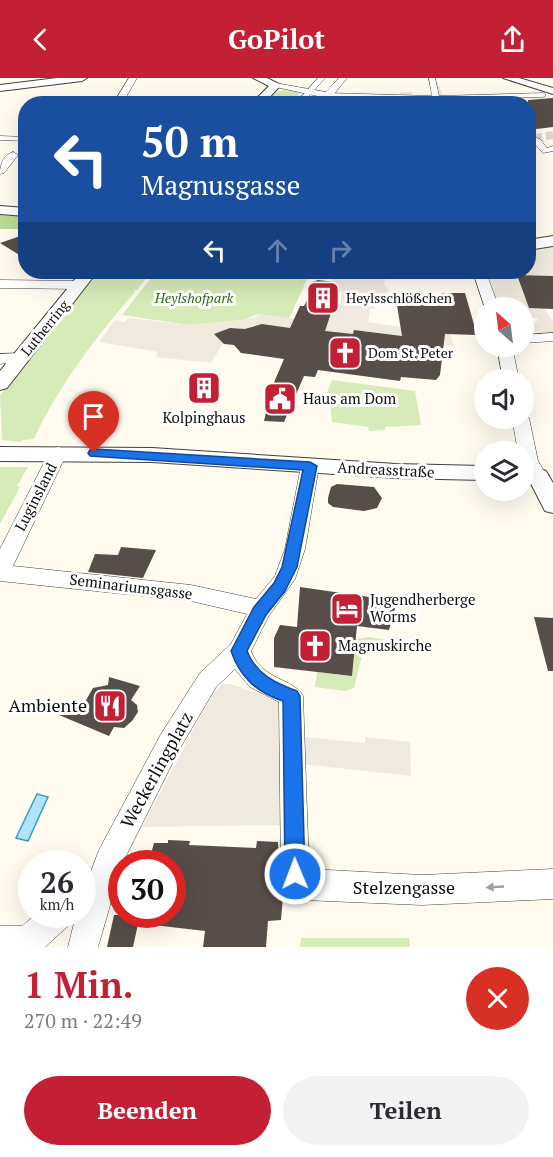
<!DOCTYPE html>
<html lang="de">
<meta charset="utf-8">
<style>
:root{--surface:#fff;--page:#f2f2f3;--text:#2b2b33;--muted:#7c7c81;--accent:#c42035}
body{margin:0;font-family:"PT Serif",serif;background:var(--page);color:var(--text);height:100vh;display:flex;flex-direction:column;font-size:22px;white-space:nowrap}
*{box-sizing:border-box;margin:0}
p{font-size:20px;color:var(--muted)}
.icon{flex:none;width:33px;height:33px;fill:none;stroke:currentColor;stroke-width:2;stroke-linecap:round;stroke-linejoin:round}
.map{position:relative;height:869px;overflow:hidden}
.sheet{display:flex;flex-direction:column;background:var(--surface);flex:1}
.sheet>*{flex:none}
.hud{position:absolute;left:18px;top:18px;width:518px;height:183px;border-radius:24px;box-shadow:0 6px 24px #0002;background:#1a4fa0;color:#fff;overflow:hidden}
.needle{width:39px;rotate:332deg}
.tools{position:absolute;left:474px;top:219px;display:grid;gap:12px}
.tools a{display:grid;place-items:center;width:60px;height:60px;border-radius:50%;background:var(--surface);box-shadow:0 6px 24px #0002;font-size:30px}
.speed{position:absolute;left:18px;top:772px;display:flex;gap:12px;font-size:30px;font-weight:700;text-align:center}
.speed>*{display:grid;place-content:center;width:78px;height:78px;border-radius:50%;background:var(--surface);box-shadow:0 6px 24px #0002;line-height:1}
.speed small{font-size:15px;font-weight:400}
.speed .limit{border:9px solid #d22;background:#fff;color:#111}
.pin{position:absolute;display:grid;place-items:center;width:51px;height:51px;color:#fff;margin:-62px -26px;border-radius:50% 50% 50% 0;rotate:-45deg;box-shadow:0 0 6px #0007}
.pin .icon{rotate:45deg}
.me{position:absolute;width:66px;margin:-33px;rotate:359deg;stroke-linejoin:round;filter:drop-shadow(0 0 4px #0008)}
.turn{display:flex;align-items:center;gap:21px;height:126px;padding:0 24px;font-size:27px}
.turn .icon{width:78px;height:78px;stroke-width:2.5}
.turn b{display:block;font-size:42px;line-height:51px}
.lanes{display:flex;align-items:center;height:57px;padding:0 24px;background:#0003;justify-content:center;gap:30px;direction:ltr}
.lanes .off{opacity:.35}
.round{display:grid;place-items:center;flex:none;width:63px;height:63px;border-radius:32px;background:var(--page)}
.head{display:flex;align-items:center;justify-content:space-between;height:102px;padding:0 24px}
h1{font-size:36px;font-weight:700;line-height:45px;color:var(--accent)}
.button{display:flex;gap:12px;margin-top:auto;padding:12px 24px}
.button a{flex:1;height:69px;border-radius:36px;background:var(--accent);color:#fff;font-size:24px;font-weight:700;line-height:69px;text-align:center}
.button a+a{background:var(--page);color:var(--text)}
header{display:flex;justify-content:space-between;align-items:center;height:78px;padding:0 24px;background:var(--accent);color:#fff;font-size:27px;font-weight:700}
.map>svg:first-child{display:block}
.green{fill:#d6ebb7}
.forest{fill:#bbdc96}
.plaza{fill:#f0e9dd}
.water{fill:#b2e3f8;stroke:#36a0d2;stroke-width:1.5}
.building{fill:#574e4a}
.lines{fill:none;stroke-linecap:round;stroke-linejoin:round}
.pedestrian-tunnel-far1{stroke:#dbd7cd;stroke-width:8;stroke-dasharray:8 4;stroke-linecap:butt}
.pedestrian-tunnel{stroke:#dbd7cd;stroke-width:10;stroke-dasharray:10 4.5;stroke-linecap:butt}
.pedestrian-casing{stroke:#414141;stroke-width:1}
.minor-casing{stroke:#414141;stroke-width:1}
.tertiary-casing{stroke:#414141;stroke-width:2}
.pedestrian{fill:#fff;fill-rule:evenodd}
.minor{fill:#fff;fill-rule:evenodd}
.tertiary{fill:#fff;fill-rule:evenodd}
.oneway{fill:#9f9f9f}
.route{fill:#1a73e8;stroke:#114b97;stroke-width:1.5}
.labels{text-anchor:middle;stroke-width:6;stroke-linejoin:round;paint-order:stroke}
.far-park-label{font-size:14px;font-style:italic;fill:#32691c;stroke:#fff}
.far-poi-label{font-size:14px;fill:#0e0e0e;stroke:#fff;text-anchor:start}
.far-street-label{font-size:14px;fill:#0e0e0e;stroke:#fff}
.poi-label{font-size:15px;fill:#0e0e0e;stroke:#fff;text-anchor:start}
.street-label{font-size:15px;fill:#0e0e0e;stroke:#fff}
.near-poi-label{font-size:18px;fill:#0e0e0e;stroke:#fff;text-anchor:end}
.near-street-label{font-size:18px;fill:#0e0e0e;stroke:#fff}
</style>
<header><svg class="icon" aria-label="back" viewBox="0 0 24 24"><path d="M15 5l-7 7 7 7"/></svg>GoPilot<svg class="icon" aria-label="share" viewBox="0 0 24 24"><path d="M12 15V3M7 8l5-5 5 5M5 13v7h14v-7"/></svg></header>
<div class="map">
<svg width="553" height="869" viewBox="0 0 553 869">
<rect width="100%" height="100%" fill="#fffbef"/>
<path class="green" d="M283,12L299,14L297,17L302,18L295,25L264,26L276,14Z
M97,194H335L333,201L308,199L289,241L258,236L243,242L189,247L122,237L151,200L147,199L137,212L133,213L135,214C98,256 57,310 34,361L23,362L21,364L2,362L0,317Z
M332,302L415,313L421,347L385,349V352L369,353L368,349L332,344L330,324L324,323Z
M0,389H28L17,408L20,409L0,446Z
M370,559L385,562L367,574L363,573L354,610L345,613L315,609L317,594L352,598L356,561Z
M301,860H409L410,869H300Z"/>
<path class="forest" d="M0,137L25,138V151H0Z"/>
<path class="plaza" d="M428,0H436L443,18L540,15L553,20L441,22V26L377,25L373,22L359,21L358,25L327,26V22L335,14L337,16L401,17L400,14H412L413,19H432Z
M553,166V198L517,197L524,219L553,220L544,230L553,244V254H524V249L528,251L539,241L524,238V230L499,229L488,194H528V171Z
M334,194L385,198L384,207L389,212L377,222L374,231H370L368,244L401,249L430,256H450L454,268L408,262L364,253L353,258L254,247L223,265L211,285L156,279L158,274L99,264L115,242L125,244L129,240L189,247L243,242L256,239L258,236L302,242L325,230L336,231L341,225L342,214L332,212Z
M222,606H230L267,619L277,623L280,628L282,747L142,749L212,617Z
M304,659L365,665V659L410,664L411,698L302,686Z"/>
<path class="water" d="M37,716L48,719L28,763L16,760Z"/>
<path class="building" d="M553,20V49L528,52V22Z
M26,156V181L0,165Z
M517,197L553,198V231L529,230Z
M318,202L334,204L330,213L338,214L325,253L353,256L354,252L402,258L396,221L441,222L440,215H465L477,257L445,256L440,297L436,302L401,299L400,303L318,292L315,299L304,298L284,344L264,343L268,326L266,323L284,281L241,275L234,267L224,266L214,256L230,250L245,251L262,246L290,250L300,228H304L313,212L310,205Z
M337,406L374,409L382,420L377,430L373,431L364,433L333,429L328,425V420L331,409Z
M121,469L156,472L143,500L88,494L95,476L118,477Z
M300,509L397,523L389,552L357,548L352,598L274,589V560L280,547L297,549Z
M534,539L553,540V593H548Z
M109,599L140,608L131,622L137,627L138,634L132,643L124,650L114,649L109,658L59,637L82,629L93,610L108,607Z
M168,762L190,763L189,767L256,770L257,763L278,764L279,796L284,806L281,842L268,843L266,869H203L205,853L145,846L146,837H172V786H148L154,765H168Z
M114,837H140L133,869H107Z"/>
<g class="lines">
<path class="pedestrian-tunnel-far1" d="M534,60L553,57
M528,94L530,97"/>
<path class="pedestrian-tunnel" d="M529,95L531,98"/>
<defs>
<path id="pedestrian" d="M318,0H325L302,26H295Z
M429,0H435L439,18L543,15L546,17L543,19L440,22V26H433V22L327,19L324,17L327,15L432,18Z
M0,58L26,59V63L0,62Z
M528,58L540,61L547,70L553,68V73L543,75L534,65L528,62Z"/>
<path id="minor" d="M129,0H137L122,26H113Z
M339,0H347L326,26H317L322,19L271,8L275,5L326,14Z
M13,74L18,77L4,95L0,96C0,87 3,77 13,74Z
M473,194H486L499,230H485Z
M0,202L79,203L86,207L79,211L0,210Z
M553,255V263L524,265V257Z
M497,268H512L519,302H503Z
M21,275L26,277L29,280L26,283L0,286V276Z
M524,336L529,340L538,383L547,398L545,402H531L524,389V374H518L512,340H524Z
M58,369L64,371L67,375L13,488L191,507L256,521L275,498L285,471L301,388L304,384H316L319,388L305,471L295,501L268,539L251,573C262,603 294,600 303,618L309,791L422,797L553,791V821L422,827L303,822L293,817L281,796L279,624L250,609L235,591L216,609L179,672L122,786L98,869H68L76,837H82V817L99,772L161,656L200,595L231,566L247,536L191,523L0,503V471L49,375L52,371Z
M35,837H72L68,848L45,869H0V848H22Z"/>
<path id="tertiary" d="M57,0H87L82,3L0,13V7Z
M253,0H267L281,7L263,26H251L269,8Z
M503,0H519L553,10V16Z
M0,128L26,130V138L0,136Z
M553,158V168L528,172V162Z
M81,194H97L7,310L0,312V293Z
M0,369L152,370L396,386L484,388V402L396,400L152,384L0,383Z
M538,390L546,393L553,405V435L545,433L527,398L530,393Z"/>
</defs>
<use href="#pedestrian" class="pedestrian-casing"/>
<use href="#minor" class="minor-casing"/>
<use href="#tertiary" class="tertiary-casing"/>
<use href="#pedestrian" class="pedestrian"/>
<use href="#minor" class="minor"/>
<use href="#tertiary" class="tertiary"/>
</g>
<defs><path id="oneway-solid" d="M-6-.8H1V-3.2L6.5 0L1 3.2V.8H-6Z" transform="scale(1.5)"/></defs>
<use class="oneway" href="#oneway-solid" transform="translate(495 809) rotate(177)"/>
<path class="route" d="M94,371L310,384L317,388L297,489L285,513L266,537L247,573C256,596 275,605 297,613L300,618L305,796L302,803L295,806L288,803L285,796L283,623C256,614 240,599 231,573L254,529L274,505L282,489L303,392L90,378L88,375L90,372Z"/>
<defs>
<symbol id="building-square" viewBox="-11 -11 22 22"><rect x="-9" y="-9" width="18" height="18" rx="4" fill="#c42035" stroke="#fff"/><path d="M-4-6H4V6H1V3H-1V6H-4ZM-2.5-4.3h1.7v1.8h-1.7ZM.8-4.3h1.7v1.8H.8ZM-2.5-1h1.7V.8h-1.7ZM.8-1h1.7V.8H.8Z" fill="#fff"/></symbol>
<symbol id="church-square" viewBox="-11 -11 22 22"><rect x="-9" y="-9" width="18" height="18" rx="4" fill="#c42035" stroke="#fff"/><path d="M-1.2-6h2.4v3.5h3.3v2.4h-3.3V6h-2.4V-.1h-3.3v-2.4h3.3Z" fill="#fff"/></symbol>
<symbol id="civic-square" viewBox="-11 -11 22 22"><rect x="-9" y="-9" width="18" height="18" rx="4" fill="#c42035" stroke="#fff"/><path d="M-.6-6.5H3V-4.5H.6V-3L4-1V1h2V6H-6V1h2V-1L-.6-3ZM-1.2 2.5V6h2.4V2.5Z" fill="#fff"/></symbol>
<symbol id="hotel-square" viewBox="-11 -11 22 22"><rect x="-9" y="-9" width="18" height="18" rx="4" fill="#c42035" stroke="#fff"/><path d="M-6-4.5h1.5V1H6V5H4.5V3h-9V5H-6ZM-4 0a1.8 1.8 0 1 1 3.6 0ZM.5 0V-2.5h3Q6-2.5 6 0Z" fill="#fff"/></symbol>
<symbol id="restaurant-square" viewBox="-11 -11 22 22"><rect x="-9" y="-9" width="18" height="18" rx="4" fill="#c42035" stroke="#fff"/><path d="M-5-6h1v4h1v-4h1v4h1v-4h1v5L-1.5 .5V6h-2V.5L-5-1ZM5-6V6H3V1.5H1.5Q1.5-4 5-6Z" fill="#fff"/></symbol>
</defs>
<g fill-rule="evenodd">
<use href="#building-square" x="304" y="201" width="38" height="38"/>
<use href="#church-square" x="326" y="256" width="38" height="38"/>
<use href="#building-square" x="185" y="291" width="38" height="38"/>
<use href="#civic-square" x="261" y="302" width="38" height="38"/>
<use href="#hotel-square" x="328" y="512" width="38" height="38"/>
<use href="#church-square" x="296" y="549" width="38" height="38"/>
<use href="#restaurant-square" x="91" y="609" width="38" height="38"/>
</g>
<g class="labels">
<g class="far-park-label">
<text x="194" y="225">Heylshofpark</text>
</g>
<g class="far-poi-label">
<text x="346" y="225">Heylsschlößchen</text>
<text x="368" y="280">Dom St. Peter</text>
</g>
<g class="far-street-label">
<text transform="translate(45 250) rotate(-51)" y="5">Lutherring</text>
</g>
<g class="poi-label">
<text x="303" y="326">Haus am Dom</text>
<text x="204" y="345" text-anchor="middle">Kolpinghaus</text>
<text x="370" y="527">Jugendherberge<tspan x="370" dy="17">Worms</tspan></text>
<text x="338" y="573">Magnuskirche</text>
</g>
<g class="street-label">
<text transform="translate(386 392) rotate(3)" y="5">Andreasstraße</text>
<text transform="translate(36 419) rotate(-63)" y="5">Luginsland</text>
<text transform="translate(131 509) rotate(7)" y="5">Seminariumsgasse</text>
</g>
<g class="near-poi-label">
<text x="87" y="634">Ambiente</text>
</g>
<g class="near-street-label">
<text transform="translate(157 692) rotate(-61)" y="6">Weckerlingplatz</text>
<text x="404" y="816">Stelzengasse</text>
</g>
</g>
</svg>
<div class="tools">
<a><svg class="needle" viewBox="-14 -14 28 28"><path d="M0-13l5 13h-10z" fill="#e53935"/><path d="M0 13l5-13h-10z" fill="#7c7c81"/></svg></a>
<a><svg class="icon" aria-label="sound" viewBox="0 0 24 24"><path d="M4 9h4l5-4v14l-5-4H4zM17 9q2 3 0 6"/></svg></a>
<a><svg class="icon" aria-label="layers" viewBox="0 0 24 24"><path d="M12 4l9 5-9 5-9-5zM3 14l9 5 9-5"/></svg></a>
</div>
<div class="speed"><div>26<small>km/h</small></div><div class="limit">30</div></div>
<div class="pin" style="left:94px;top:375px;background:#d93025"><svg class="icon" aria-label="arrive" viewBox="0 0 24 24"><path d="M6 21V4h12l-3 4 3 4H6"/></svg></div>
<svg class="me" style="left:295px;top:796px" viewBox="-20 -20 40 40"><circle r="17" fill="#1a73e8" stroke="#fff" stroke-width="3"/><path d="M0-11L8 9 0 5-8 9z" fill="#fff"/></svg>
<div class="hud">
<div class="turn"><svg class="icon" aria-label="left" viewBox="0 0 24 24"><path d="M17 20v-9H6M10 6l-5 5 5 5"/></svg><div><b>50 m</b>Magnusgasse</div></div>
<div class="lanes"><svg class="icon" aria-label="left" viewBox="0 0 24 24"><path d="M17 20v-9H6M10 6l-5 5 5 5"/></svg><svg class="icon off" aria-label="ahead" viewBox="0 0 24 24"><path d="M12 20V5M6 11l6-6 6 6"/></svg><svg class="icon off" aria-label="right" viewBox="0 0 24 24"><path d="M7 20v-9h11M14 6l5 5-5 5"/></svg></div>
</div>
</div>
<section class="sheet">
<div class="head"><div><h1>1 Min.</h1><p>270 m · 22:49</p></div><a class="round" style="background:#d93025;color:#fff"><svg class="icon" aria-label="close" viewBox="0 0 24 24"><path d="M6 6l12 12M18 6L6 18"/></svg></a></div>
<div class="button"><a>Beenden</a><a>Teilen</a></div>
</section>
